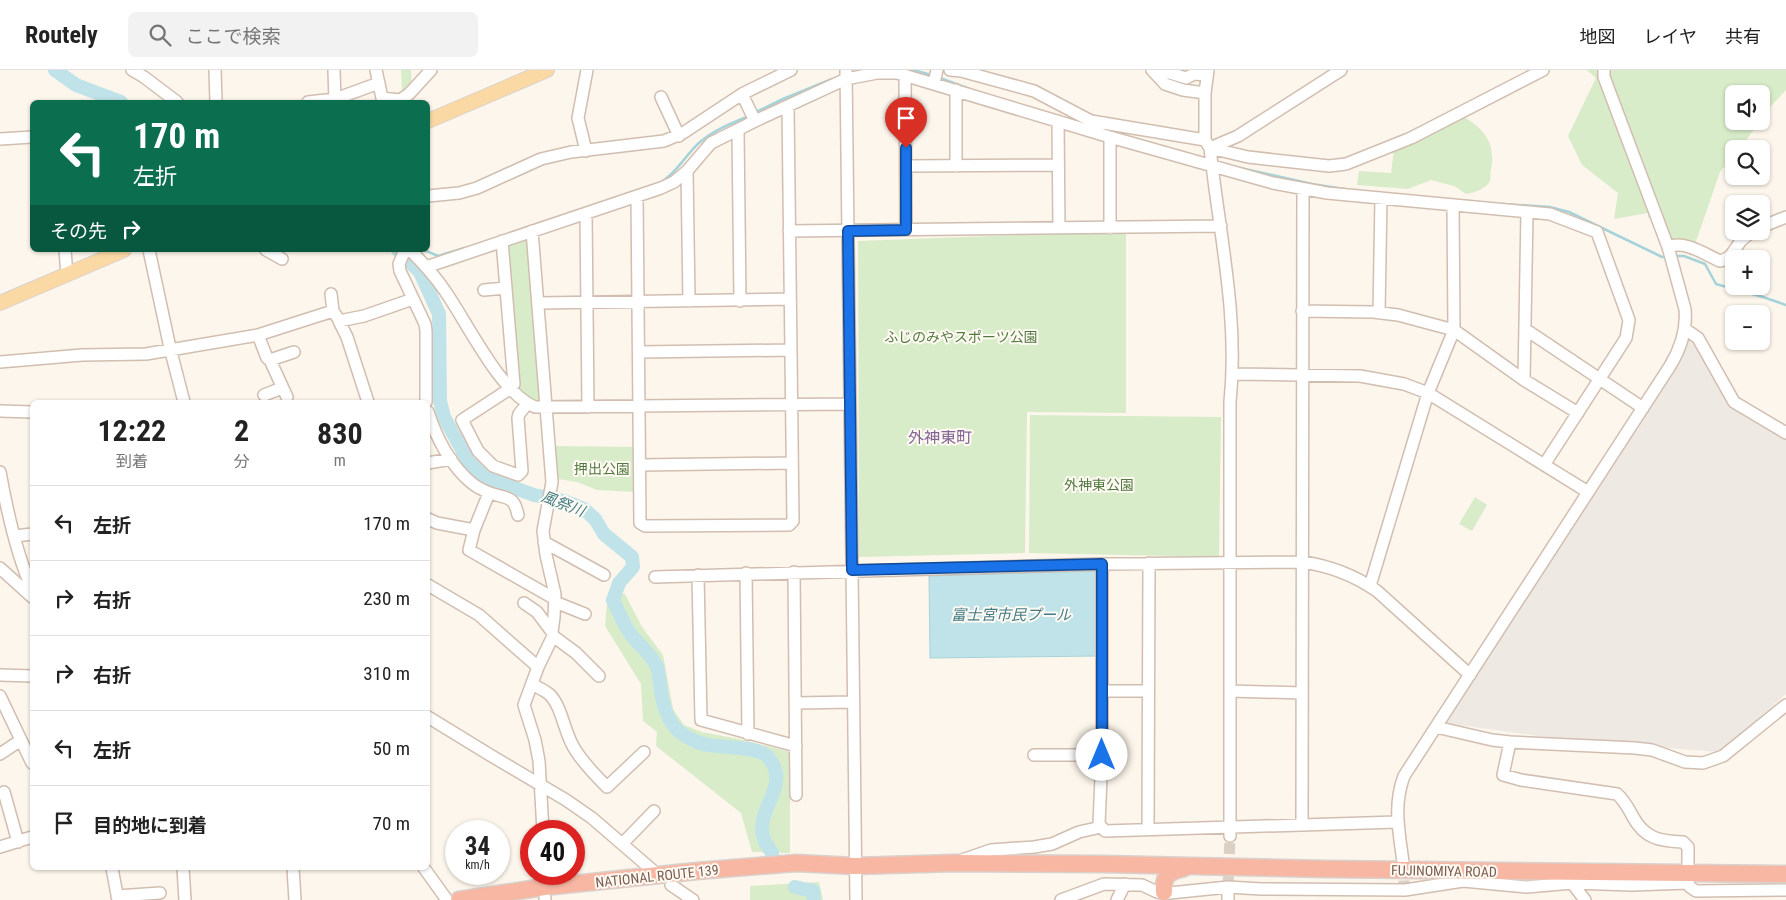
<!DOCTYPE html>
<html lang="ja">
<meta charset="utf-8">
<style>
:root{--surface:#fff;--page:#f2f2f2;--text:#222;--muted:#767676;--line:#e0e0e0}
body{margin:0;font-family:"Roboto Condensed","Noto Sans JP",sans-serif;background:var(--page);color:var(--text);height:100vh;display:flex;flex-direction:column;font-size:19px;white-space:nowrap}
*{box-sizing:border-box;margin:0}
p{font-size:16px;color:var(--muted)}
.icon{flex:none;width:28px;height:28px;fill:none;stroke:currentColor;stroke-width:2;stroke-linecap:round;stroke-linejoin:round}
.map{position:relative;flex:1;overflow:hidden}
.drawer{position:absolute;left:30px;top:330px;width:400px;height:470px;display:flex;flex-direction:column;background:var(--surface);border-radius:8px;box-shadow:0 1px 4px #0004}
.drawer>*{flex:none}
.banner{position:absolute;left:30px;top:30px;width:400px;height:152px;border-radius:8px;box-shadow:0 1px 4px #0004;background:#0b6e4f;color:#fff;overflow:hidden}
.buttons{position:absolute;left:1725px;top:15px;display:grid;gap:10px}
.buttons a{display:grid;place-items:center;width:45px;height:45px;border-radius:8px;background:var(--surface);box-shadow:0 1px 4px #0004;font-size:25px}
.speed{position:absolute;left:445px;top:750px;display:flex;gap:10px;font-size:25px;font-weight:700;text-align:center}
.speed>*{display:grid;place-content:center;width:65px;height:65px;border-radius:50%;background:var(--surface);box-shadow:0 1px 4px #0004;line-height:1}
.speed small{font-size:12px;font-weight:400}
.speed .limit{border:8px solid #d22;background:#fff;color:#111}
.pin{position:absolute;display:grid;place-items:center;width:42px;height:42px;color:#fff;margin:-51px -21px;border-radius:50% 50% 50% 0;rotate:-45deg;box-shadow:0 0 5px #0007}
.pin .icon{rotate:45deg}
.me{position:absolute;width:55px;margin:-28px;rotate:0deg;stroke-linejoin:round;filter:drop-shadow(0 0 4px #0008)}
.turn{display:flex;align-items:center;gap:18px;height:105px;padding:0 20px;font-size:22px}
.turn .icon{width:65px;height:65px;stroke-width:2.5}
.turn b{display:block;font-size:35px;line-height:42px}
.then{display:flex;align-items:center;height:48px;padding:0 20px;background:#0003;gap:10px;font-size:19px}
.eta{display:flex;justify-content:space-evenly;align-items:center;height:85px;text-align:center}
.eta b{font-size:30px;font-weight:700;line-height:35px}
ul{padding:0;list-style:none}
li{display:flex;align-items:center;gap:15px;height:75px;padding:0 20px;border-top:1px solid var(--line)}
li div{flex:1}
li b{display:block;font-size:19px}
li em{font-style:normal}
header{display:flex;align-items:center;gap:30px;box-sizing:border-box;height:70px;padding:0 25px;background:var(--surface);border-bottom:1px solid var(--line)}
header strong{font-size:24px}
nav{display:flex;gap:28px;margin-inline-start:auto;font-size:18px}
.search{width:350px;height:45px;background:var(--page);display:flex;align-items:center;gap:12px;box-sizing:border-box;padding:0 18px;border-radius:8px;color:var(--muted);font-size:19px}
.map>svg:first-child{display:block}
.industrial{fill:#efe9e4}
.green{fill:#d8ecc9}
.water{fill:#bfe3e8;stroke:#a5d3da}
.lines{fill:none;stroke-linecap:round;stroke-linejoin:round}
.stream{stroke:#a5d3da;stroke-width:2.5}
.river{stroke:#bfe3e8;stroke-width:14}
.minor-tunnel{stroke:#dcd0c4;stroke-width:11;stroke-dasharray:11 5.5;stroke-linecap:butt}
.minor-casing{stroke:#d1beb0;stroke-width:14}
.major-casing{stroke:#dad1cd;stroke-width:16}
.highway-casing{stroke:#dad1cd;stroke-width:19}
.minor{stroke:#fff;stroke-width:11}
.major{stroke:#fbd9a5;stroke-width:14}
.highway{stroke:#f7b7a3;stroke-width:16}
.route-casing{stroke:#114b97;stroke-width:12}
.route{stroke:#1a73e8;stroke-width:9}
.labels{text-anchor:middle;stroke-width:4;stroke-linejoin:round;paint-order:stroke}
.park-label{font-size:14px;fill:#537a41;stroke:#fffaf3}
.street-label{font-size:14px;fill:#7a5c4d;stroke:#fffaf3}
.water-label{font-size:15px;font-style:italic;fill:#437c86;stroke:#fffaf3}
.quarter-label{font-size:16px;fill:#846695;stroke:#fffaf3}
</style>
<header>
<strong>Routely</strong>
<div class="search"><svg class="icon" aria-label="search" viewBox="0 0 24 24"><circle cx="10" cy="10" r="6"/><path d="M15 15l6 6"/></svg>ここで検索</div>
<nav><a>地図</a><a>レイヤ</a><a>共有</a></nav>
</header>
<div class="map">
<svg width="1786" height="830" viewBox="0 0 1786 830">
<rect width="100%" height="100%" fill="#fdf6ec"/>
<path class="industrial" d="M1690,262L1734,332L1786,366V624L1720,682L1574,671L1445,653Z"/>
<path class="green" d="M401,0H411L412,19L396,27L402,20Z
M1587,0H1786V20L1771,36L1761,50V24H1734V51H1760L1740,79H1734V86L1720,102L1691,186L1648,147V143L1614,149L1618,123L1582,95L1568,66L1596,8Z
M1463,46C1485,60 1496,73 1491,100C1490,103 1491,109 1490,111C1485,120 1474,122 1466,124L1454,116L1431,110L1408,119L1357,115L1359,101L1391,103L1394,79Z
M1126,161V343L1027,342L1025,483L859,487L858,171Z
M529,166L543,330C532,333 527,327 519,320L506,174Z
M1030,345L1221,347L1219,487L1029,483Z
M555,376L637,377L636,422L597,420L577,412L558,409Z
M1475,427L1487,435L1472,461L1459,454Z
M611,521L625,524L642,557L663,585L673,639L684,655L702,662L739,669L790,682V783L752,782L741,743L656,676L657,662L643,651L641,614L605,556L607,533Z
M819,812L823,830H750V816Z"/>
<path class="water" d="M1094,501L1097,504V586L930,588L929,506Z"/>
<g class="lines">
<path class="stream" d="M913,0L932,5
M940,8L970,19
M754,43L783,29L832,9
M1236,97L1312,114L1351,120
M661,112C677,103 686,84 700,72C714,60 732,53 749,46
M1503,134L1550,137L1569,142L1662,187H1666
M424,180L438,186L464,178
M1674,186H1684L1705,194L1716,214L1763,227L1786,235"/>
<path class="river" d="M55,0L76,15L121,32
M398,180L420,202L439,244L440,331L444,347L468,391L484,407L534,425L564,431L584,439L595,449L604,464L632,487L633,497L619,513L613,530C619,543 624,556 633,567C641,577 651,584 657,597C659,602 659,609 660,615C662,631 667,653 681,663C688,668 700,674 709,675C723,678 758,676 768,687C792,715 756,738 763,766C764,772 769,778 772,783
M795,817L813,821L814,830"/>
<path class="minor-tunnel" d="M1403,794L1404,814
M1228,817L1230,766"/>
<defs>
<path id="minor" d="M132,0L144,7L177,32
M215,0L216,32
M334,0L335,32
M376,0L382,28L400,30
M846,0L856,830
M950,0L961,1L1034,21L1091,51L1205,70
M1152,0L1165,14L1183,20L1205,23
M1160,0L1186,8L1194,4L1207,5
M1208,0L1205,23V70L1210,78L1248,87L1329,96L1346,94L1411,68L1543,0
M905,5L906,160
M934,13L937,0
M956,20V96
M742,24L755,51
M661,27L679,66
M308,32L335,29L379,13
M400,32V30L409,24L431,0
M1058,51L1059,158
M738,60L740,231
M1110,67V158
M0,69L32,67
M586,81L578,48L587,0
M906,96L1058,95
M687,101L689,231
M428,126L459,123L477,118L541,89L571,82L664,71L683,63L742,24L791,0
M637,126L640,453L645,456L789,455L793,451L788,36
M586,143L588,337
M1761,157L1786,147
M532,161L552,412L543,461L546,485L555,524L554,547L552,562L553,566L538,597L524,635L535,670L539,691L543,761
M789,161L1221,156
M502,171L514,314L511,318L462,350L478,381L493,396L518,405L522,401L518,348L519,344L527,334
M1668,177C1685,170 1704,184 1720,191C1731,189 1734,180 1740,172C1743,168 1748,165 1753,161
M65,180L67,205
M149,180L170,278L184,332
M266,180L282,189
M405,180L399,194L400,201L425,254L426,261V332
M410,180C423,193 435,206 445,221C467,252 500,323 535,337L850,334
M426,197L661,118L674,112L687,101L711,73L755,51L846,9L877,3H897L1110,67L1273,113L1327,123L1550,144L1597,162L1629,250L1626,268L1544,395
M484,220L506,218
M331,224L333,241L337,247
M539,233L790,229
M1302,241L1373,242L1398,245L1454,260L1524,310L1578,343
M1379,243L1381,128
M1525,259L1643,338
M1685,259L1698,268L1734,332L1786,363
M258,265L333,241
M639,282L791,280
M270,290L287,327
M0,292L82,285L146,284L258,265L267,288L270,290L294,282
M1233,304L1360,306L1404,314L1428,323L1588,422
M1524,310L1527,142
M264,325L282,318
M368,332L347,267L339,251L364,246L413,229
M0,341L32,342
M428,342C436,367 451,397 473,414C478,418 485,421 490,423C497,426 507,426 512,431C516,435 517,441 518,445
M428,393L451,389
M640,395L792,393
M0,402C7,441 16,483 32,519
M489,423L474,460L469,480L555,529
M428,449L437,453L474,460
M15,466L32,464
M544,472L604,505
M1102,494V685L1099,754L1105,761L1397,752
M0,498L32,527
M794,502L796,725
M746,503L748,664
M698,505L701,650L796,676
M655,507L1102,494L1303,492C1330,496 1354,505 1377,521L1470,605
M428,515L479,545L538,597
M1370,516L1428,323L1454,260L1453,135
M555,532L585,544
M524,533L537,542L552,562
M553,566L576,583L599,606
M0,605L32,606
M532,614C537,617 544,620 549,624C563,637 564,665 576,681C584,694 596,706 607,717L644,682
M1102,621H1148
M1230,621L1302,623
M0,626L32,693
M796,633L853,632
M428,647L490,685L566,730L592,748L658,805
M1436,657L1492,670L1510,672L1635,678L1652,680L1685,692L1703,693L1723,686L1786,635
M1510,672L1503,705L1521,710L1617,724C1625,731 1628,738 1633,747C1645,769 1660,771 1683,772L1688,777V794
M0,684L21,670
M1034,685H1102
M4,722L18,772
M1302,755L1303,119
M1148,759L1149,493
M1230,766V332C1239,246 1219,163 1210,78L1238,66L1341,0
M622,774L654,741
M0,777L32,767
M962,790L991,780L1034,777L1052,774L1079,762L1101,757
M1403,792C1399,762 1393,735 1404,706L1670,296C1681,278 1687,260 1685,239L1668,177L1604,7V0
M112,798L118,830
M183,798L185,830
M293,798L295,830
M424,798L447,830
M544,804V817
M1572,813L1585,830
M671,815L693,830
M1228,817V830
M117,826L160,823
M545,830V828
M1061,830L1104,814L1142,815L1157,822L1170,823L1228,817L1261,819L1405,820L1463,811L1527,817L1572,813L1632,815L1688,813L1690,817L1696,821L1786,820
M1117,830L1125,814"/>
<path id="major" d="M428,51L547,0
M0,233L124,180"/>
<path id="highway" d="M1164,822C1163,805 1168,802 1184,798
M459,830L544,817L697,801L796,793L855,796L954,793L1103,794L1326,799L1786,804"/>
</defs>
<use href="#minor" class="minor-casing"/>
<use href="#major" class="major-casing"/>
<use href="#highway" class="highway-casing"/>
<use href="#minor" class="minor"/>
<use href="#major" class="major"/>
<use href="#highway" class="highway"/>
</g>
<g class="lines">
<defs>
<path id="route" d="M906,78V160L848,161L852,500L1102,494V685"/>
</defs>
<use href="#route" class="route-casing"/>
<use href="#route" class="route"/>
</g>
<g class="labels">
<g class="park-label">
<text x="961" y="272">ふじのみやスポーツ公園</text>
<text x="602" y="404">押出公園</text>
<text x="1099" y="420">外神東公園</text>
</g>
<g class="street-label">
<text transform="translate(1444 801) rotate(1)" y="5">FUJINOMIYA ROAD</text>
<text transform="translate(657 806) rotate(-6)" y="5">NATIONAL ROUTE 139</text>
</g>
<g class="water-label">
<text transform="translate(563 434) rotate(21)" y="5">風祭川</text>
<text x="1011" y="550">富士宮市民プール</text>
</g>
<g class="quarter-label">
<text x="940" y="373">外神東町</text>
</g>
</g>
</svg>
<div class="buttons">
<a><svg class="icon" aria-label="sound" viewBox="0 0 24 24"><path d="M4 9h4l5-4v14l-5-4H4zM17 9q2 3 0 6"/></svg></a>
<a><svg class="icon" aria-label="search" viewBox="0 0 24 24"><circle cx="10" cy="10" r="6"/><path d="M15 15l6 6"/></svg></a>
<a><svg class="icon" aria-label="layers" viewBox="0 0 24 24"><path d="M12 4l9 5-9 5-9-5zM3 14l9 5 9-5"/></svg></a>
<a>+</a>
<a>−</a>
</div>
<div class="speed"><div>34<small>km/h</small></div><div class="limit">40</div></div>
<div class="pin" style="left:906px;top:78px;background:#d93025"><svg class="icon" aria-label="arrive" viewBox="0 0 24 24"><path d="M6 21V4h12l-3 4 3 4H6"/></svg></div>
<svg class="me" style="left:1102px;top:685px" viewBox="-20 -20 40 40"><circle r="19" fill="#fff"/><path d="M0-13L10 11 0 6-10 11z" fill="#1a73e8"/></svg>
<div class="banner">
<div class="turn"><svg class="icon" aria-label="left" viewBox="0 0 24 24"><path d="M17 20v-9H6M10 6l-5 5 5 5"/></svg><div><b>170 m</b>左折</div></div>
<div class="then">その先<svg class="icon" aria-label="right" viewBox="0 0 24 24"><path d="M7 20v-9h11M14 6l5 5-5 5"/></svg></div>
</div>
<section class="drawer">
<div class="eta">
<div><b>12:22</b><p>到着</p></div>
<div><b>2</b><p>分</p></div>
<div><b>830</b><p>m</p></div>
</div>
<ul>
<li><svg class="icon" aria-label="left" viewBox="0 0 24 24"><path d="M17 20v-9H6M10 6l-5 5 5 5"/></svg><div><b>左折</b></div><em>170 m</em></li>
<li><svg class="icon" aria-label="right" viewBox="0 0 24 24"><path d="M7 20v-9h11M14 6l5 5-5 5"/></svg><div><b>右折</b></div><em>230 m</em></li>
<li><svg class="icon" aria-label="right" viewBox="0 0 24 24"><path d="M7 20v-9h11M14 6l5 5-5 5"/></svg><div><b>右折</b></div><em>310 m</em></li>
<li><svg class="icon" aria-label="left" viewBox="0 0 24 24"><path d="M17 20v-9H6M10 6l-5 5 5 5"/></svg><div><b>左折</b></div><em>50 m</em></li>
<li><svg class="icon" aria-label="arrive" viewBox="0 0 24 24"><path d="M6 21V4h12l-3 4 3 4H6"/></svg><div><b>目的地に到着</b></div><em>70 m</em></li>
</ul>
</section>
</div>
